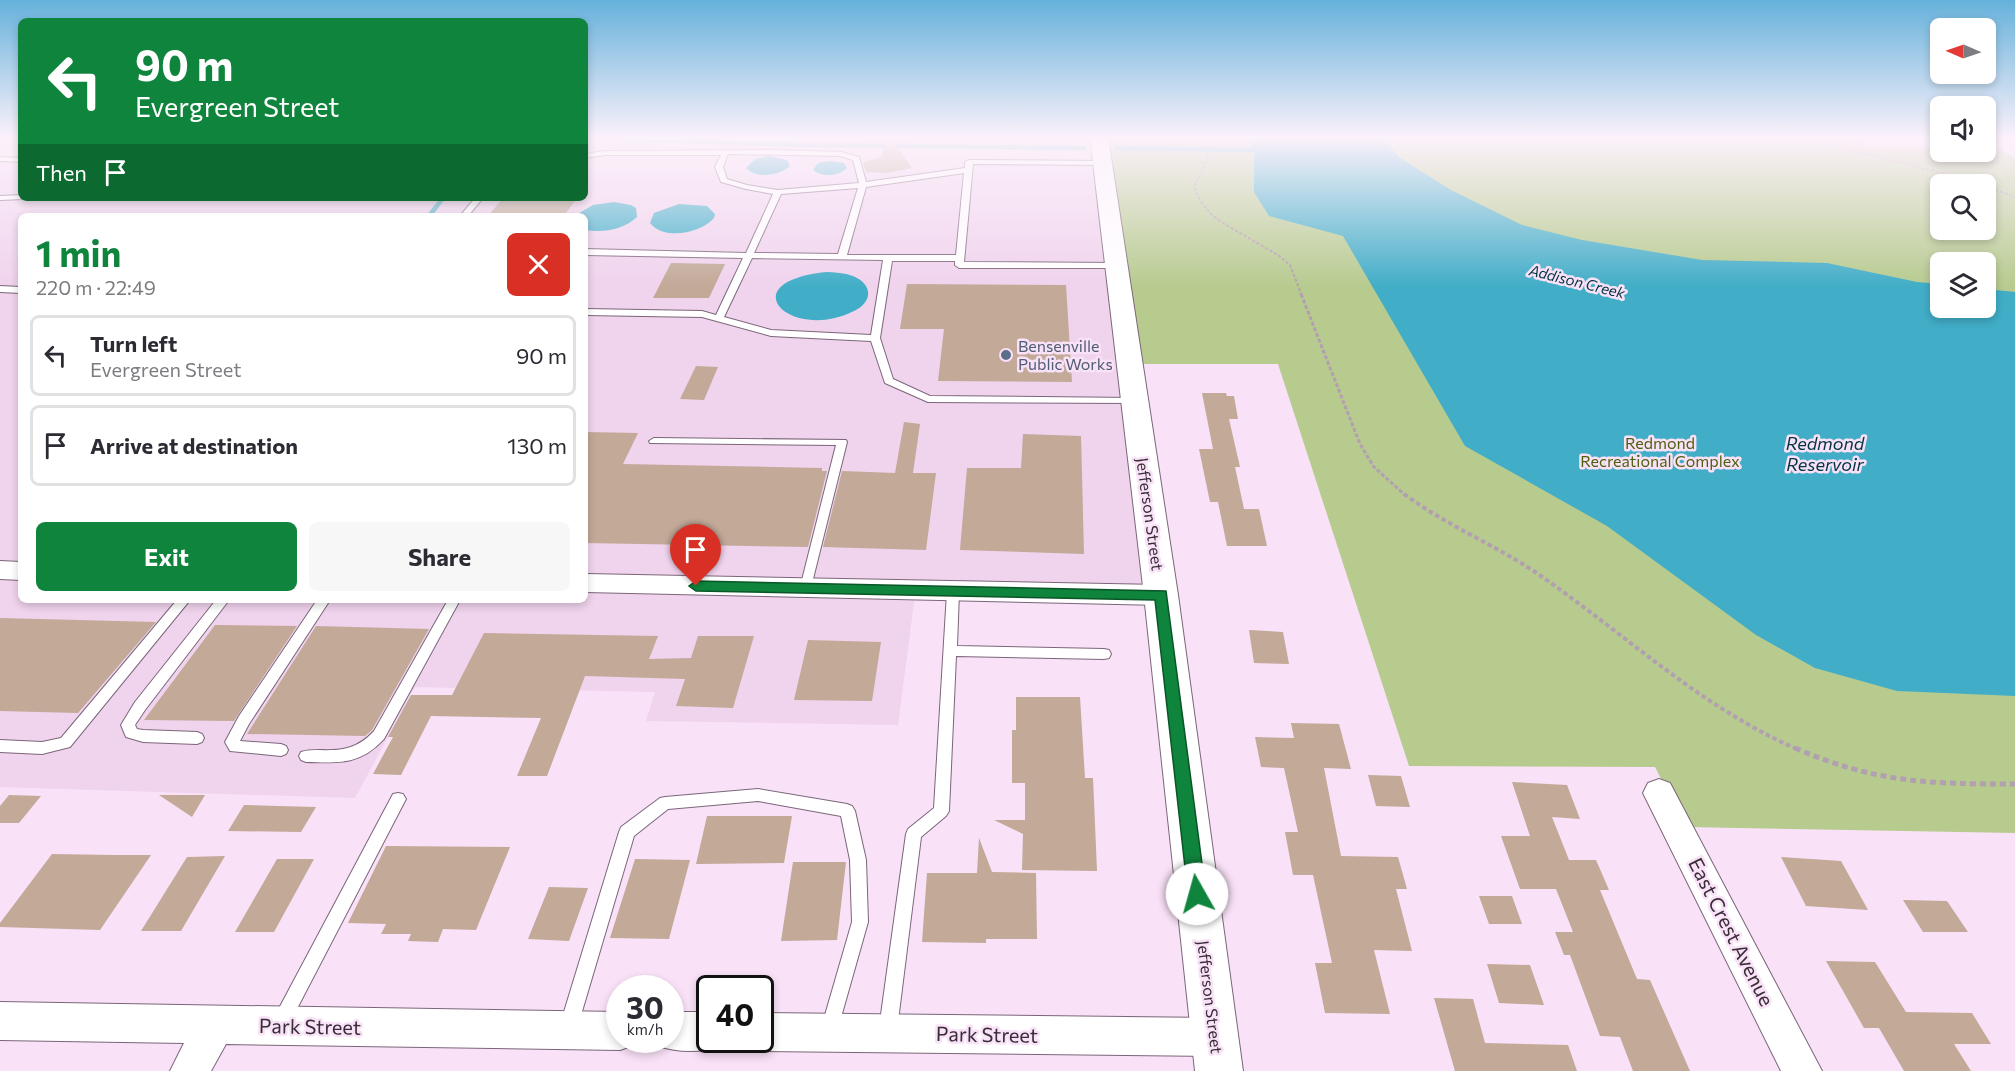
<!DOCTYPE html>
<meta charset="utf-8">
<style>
:root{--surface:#fff;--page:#f7f7f7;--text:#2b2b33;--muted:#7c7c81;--line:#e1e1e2;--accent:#0f843c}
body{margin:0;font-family:Commissioner,sans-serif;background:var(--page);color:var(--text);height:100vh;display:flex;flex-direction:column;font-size:22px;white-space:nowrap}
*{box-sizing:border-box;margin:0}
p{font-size:20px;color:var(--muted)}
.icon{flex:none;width:33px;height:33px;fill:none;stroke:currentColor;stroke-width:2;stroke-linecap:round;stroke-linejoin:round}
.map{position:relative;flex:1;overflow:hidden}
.drawer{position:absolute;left:18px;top:213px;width:570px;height:390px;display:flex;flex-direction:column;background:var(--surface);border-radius:9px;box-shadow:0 3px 9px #0003}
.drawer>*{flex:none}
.top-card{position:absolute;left:18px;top:18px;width:570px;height:183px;border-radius:9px;box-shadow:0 3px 9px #0003;background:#0f843c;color:#fff;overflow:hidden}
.needle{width:39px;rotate:272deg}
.controls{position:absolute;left:1930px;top:18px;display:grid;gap:12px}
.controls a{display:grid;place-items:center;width:66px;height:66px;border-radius:9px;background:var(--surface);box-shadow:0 3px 9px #0003;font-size:30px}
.speed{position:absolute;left:606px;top:975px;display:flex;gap:12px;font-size:30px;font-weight:700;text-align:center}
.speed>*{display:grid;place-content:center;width:78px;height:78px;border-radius:50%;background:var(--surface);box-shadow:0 3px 9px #0003;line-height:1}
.speed small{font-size:15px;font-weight:400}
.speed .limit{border:3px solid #111;border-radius:9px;background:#fff;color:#111}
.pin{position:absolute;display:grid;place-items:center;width:51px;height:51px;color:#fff;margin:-62px -26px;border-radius:50% 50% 50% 0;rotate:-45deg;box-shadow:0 0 6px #0007}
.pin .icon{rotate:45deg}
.me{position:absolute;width:66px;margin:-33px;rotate:353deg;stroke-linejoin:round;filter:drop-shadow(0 0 4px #0008)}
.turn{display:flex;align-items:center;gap:21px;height:126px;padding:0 18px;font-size:27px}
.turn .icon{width:78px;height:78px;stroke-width:2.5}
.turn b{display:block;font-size:42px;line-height:51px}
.then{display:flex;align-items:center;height:57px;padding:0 18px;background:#0003;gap:12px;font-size:22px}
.round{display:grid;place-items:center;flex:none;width:63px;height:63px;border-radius:9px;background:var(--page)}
.head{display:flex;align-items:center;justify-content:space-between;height:102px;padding:0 18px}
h1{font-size:36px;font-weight:700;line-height:45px;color:var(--accent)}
.cta{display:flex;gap:12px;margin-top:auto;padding:12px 18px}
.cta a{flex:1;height:69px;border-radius:9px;background:var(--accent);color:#fff;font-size:24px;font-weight:700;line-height:69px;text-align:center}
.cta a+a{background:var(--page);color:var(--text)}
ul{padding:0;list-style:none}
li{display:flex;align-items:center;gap:18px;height:81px;margin:0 12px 9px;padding:0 6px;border:3px solid var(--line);border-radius:9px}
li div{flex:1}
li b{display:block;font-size:22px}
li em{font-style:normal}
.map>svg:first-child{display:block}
.built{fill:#f0d3ed;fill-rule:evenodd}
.green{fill:#b7cb8f;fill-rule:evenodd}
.water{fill:#41adc7}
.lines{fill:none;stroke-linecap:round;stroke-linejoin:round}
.stream{stroke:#41adc7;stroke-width:4.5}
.building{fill:#c2a998}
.service-casing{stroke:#7b6679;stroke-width:2}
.minor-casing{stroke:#7b6679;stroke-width:2}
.tertiary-casing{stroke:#7b6679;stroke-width:2}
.path-far3{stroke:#b29fb0;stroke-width:2;stroke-dasharray:3 2;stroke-linecap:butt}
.path-far2{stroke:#b29fb0;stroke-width:3;stroke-dasharray:4 2;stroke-linecap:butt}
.path-far1{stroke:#b29fb0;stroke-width:4;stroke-dasharray:4.5 3;stroke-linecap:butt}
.path{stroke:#b29fb0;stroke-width:5;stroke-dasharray:6 4;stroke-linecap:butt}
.service{fill:#fff;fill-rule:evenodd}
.minor{fill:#fff;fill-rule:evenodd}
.tertiary{fill:#fff;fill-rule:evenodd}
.route{fill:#0f843c;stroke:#0a5627;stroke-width:1.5}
.service-dot{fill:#5c6f8a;stroke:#f9e1f7;stroke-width:2}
.labels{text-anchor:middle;stroke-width:5;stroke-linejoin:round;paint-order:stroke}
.far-water-label{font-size:15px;font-style:italic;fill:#013540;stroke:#f9e1f7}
.service-label{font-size:16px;fill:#4e5e75;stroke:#f9e1f7;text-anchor:start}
.park-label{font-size:16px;fill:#4d610c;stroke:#f9e1f7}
.street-label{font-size:16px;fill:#362d35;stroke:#f9e1f7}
.water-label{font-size:18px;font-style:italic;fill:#013540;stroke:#f9e1f7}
.near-street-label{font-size:20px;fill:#362d35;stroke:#f9e1f7}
</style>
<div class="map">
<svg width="2015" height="1071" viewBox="0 0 2015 1071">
<rect width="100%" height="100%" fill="#f9e1f7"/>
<path class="built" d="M0,137H21V198H585V137H1088L1156,599L915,595L898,725L646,721L655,692L415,687L355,798L0,787ZM21,216H585V600H21Z"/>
<path class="green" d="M1109,137H1852L1866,147L1941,148V152L2002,150L2015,158V833L1686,827L1655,767L1409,766L1278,364H1137ZM1941,184H1986V230H1941ZM1941,262H1986V308H1941Z"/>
<path class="water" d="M1258,137H1382L1400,158L1451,190L1522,225L1582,240L1702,260L1827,263L1917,282L1941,284V308H1986V289L2015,292V696L1897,691L1815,668L1756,635L1607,526L1465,446L1343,236L1269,216L1254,192V150L1250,142Z
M769,156L787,160L790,166C779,176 757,179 746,168L755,159Z
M829,161L844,163L847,168C838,177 822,177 813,170L818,163Z
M614,202L631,205L636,208L637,217C623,230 603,233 585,230V216H574L593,205Z
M679,204L707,206L715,214L714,218C701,233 664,241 650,223L654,213Z
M826,272C835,272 844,273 853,276C873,284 873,302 854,311C790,343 730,282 826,272Z"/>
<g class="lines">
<path class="stream" d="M585,138L812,145L1084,148
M1116,148L1254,150L1260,152
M429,216L443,198"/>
</g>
<path class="building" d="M886,137H890L912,168L888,173L866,172L863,163L882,156Z
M503,198H577L564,216H488Z
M671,263L725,264L709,298H653Z
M907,284L1066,285L1072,382L938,381L944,329H900Z
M696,366L718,367L704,400L680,399Z
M1202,393H1226L1227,396H1234L1238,419H1229L1240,467H1235L1244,509H1259L1267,546H1227L1218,502H1210L1199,449H1213Z
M904,422L920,424L913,473H936L926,550L823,547L842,471L895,473Z
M585,432L638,433L623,464L822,468V471H827L808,547L585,543Z
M1023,434L1081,436L1084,554L960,550L967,468H1021Z
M0,618L156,622L78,713L0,711Z
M215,625L297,626L234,721L144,720Z
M316,626L429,629L372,730L365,736L247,734Z
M1249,630L1283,632L1289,664L1254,663Z
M484,633L658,636L649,659L691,658L698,636H754L733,708L676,706L685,679L585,676L547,776H517L541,718L431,716L401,775L373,774L393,737H388L411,695H452Z
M808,640L881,642L872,701L794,700Z
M1016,697H1080L1085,778H1093L1097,871L1022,870L1023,834L994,820H1025V783H1012V730H1016Z
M1291,723L1339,724L1351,769L1324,768L1341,856L1398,857L1407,889H1396L1412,951L1374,950L1390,1014L1325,1013L1315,963H1332L1313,875H1293L1285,832H1298L1284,768L1261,767L1255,737L1294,738Z
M1368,775L1401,776L1410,807L1376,806Z
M1512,782L1567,785L1580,819L1552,817L1569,860H1596L1609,890H1600L1637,979L1650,980L1690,1071H1633L1620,1037L1600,1036L1570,955H1564L1555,932H1573L1556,889H1520L1501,836H1530Z
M9,795L41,796L19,823H0V806Z
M159,795H205L192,817Z
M244,805L278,806L316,807L301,832L228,831Z
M707,816H792L784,863L696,864Z
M979,838L992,872L1036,873L1037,939H986V943L922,942L927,873H977Z
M386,846L510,847L476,930L443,929L438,942L408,941L411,934H381L386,924L348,923Z
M52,854L113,855H151L100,930L0,927V923Z
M225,856L181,931H141L187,857Z
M1781,857L1841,861L1868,910L1806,906Z
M277,859H314L274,932H235Z
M635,859L690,860L669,939L610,938Z
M793,862H846L837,940L781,941Z
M549,887L588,888L569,941L528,939Z
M1479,896H1512L1522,924H1489Z
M1903,900L1947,901L1968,932H1923Z
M1826,961L1875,962L1906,1012L1972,1013L1991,1044H1954L1971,1071H1904L1879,1028H1864Z
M1487,964L1530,965L1544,1005L1499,1003Z
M1434,998L1473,999L1485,1043L1568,1045L1577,1071H1455Z"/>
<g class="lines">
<defs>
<path id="service" d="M776,150L841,152L859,157L866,182L965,168V162L969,160L1105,161L1106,163L1102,165L973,164L964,262L1116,263L1120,266L1119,268H959L955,265V261H892L880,338L893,379L930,396L1134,398L1139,401L1138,403L928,402L885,383L871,341L771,336L702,317L585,315V309L702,311L716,315L743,258L585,255V249L746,253L773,194L746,189L721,182L715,167L721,155H605L585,158V154L605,151ZM728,154L840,156L853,160L859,183L778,190L747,185L727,179L723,167ZM964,173L956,255H847L866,187ZM858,188L838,254L754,253L781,194ZM752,258L883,260L871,335L771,330L724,317Z
M0,157L21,158V162L0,161Z
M21,195V198L24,199L0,200V196Z
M475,198H483L468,216H460Z
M0,286L21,287V293L0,292Z
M654,438L846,440L847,442L810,591H802L800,588L836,445L650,443L649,441Z
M953,588L957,589L959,592L957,646L1104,649L1109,650L1111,654L1109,658L1104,659L956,656L949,811L946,816L921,837L897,1029L894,1035L888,1038L882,1035L879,1029L906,834L908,829L934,808L947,592L949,589Z
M177,600H190L70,747L42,754L0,752V740L42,742L61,738Z
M216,600H229L145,710L135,725L137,729L143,730L197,732L202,734L204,738L202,742L197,744L143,742L126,737L121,725L135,702Z
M317,600H330L249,724L240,741L281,744L286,746L288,750L286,754L281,756L230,751L225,742L239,716Z
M448,600H460L384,739C360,765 339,763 306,762L301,760L299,756L301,752C307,750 314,750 320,750C344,751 358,748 374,731Z
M758,789L847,804L852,806L855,811L866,860L868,922L836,1035L830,1038L824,1035L821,1029L852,922L850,860L841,816L758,801L668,809L634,836L578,1025L575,1031L569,1034L563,1031L560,1025L619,832L621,827L660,798L665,797Z
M398,793L403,794L406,799L288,1026L282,1029L276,1026L273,1020L276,1014L393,794Z"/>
<path id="minor" d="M0,561L21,562V580L0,579Z
M585,574L1161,585L1171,588L1175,595L1171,602L1161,605L585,592Z
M1659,779L1670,783L1822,1071H1781L1643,793L1648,783Z
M0,1002L620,1012V1040H636L634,1045L620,1050L226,1044L211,1071H170L184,1043L0,1040Z
M670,1012H710V1040H726L724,1045C703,1053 677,1053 656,1045L654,1040H670Z
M760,1013L1214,1018L1228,1023L1233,1037L1228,1051L1214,1056L760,1051L746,1046L744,1040H760Z"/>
<path id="tertiary" d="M1090,137H1108L1178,595L1243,1071H1195L1144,595Z"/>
</defs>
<use href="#service" class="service-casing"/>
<use href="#minor" class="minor-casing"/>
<use href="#tertiary" class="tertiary-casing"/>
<path class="path-far3" d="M1203,137L1208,159L1194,187L1201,202L1211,214L1223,223L1278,255L1290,265L1302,296
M1800,137L1983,184
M1986,186L2015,197"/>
<path class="path-far2" d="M1301,294L1360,444L1374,467L1406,496"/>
<path class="path-far1" d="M1404,494C1447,526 1498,546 1541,576C1627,636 1702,708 1799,750"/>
<path class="path" d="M1795,748C1875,783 1930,784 2015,784"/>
<use href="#service" class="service"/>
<use href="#minor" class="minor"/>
<use href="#tertiary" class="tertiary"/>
</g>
<linearGradient id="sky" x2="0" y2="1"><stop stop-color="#65b1db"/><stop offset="0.48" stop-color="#fcf2fb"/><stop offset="1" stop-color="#fcf2fb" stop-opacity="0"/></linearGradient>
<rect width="2015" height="287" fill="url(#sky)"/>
<path class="route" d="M696,581L1166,591L1206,894L1204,900L1197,903L1190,900L1188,894L1155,600L696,591L689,586Z"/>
<circle class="service-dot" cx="1006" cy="355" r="6"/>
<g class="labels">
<g class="far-water-label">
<text transform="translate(1577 282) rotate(14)" y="5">Addison Creek</text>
</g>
<g class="service-label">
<text x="1018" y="352">Bensenville<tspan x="1018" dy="18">Public Works</tspan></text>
</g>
<g class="park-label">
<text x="1660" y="449">Redmond<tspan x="1660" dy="18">Recreational Complex</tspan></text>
</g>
<g class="street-label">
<text transform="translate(1150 514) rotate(82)" y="6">Jefferson Street</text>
<text transform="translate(1210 997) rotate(83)" y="6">Jefferson Street</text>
</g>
<g class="water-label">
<text x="1825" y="450">Redmond<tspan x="1825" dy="21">Reservoir</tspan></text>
</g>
<g class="near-street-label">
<text transform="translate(1731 932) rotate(63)" y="7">East Crest Avenue</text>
<text transform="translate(310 1027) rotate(1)" y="7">Park Street</text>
<text transform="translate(987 1035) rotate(1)" y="7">Park Street</text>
</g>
</g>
</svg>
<div class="controls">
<a><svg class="needle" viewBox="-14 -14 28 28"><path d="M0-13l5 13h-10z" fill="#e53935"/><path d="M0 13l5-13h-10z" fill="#7c7c81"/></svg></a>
<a><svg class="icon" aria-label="sound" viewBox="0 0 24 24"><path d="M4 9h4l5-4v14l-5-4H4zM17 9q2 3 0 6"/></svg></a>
<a><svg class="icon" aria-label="search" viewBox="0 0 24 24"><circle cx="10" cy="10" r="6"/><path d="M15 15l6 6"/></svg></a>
<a><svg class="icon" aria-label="layers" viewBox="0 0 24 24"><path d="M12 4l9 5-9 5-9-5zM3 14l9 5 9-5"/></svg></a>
</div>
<div class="speed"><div>30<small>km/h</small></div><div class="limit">40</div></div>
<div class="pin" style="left:696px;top:586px;background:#d93025"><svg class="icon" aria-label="arrive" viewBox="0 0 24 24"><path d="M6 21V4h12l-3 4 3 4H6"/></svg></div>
<svg class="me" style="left:1197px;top:894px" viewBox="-20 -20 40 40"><circle r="19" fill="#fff"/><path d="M0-13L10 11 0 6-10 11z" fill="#0f843c"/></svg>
<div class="top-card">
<div class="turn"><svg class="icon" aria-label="left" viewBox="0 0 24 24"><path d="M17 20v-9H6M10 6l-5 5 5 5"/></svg><div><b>90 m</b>Evergreen Street</div></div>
<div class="then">Then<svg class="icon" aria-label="arrive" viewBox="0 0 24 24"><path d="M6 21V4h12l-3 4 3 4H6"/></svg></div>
</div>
<section class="drawer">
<div class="head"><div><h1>1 min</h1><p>220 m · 22:49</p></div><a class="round" style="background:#d93025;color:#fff"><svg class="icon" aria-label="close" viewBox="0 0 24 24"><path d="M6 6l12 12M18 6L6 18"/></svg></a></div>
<ul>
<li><svg class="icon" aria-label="left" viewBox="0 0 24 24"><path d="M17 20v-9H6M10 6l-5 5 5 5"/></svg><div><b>Turn left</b><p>Evergreen Street</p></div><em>90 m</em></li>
<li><svg class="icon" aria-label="arrive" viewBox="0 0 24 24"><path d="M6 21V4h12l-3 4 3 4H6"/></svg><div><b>Arrive at destination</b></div><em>130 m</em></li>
</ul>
<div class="cta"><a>Exit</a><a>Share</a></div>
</section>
</div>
